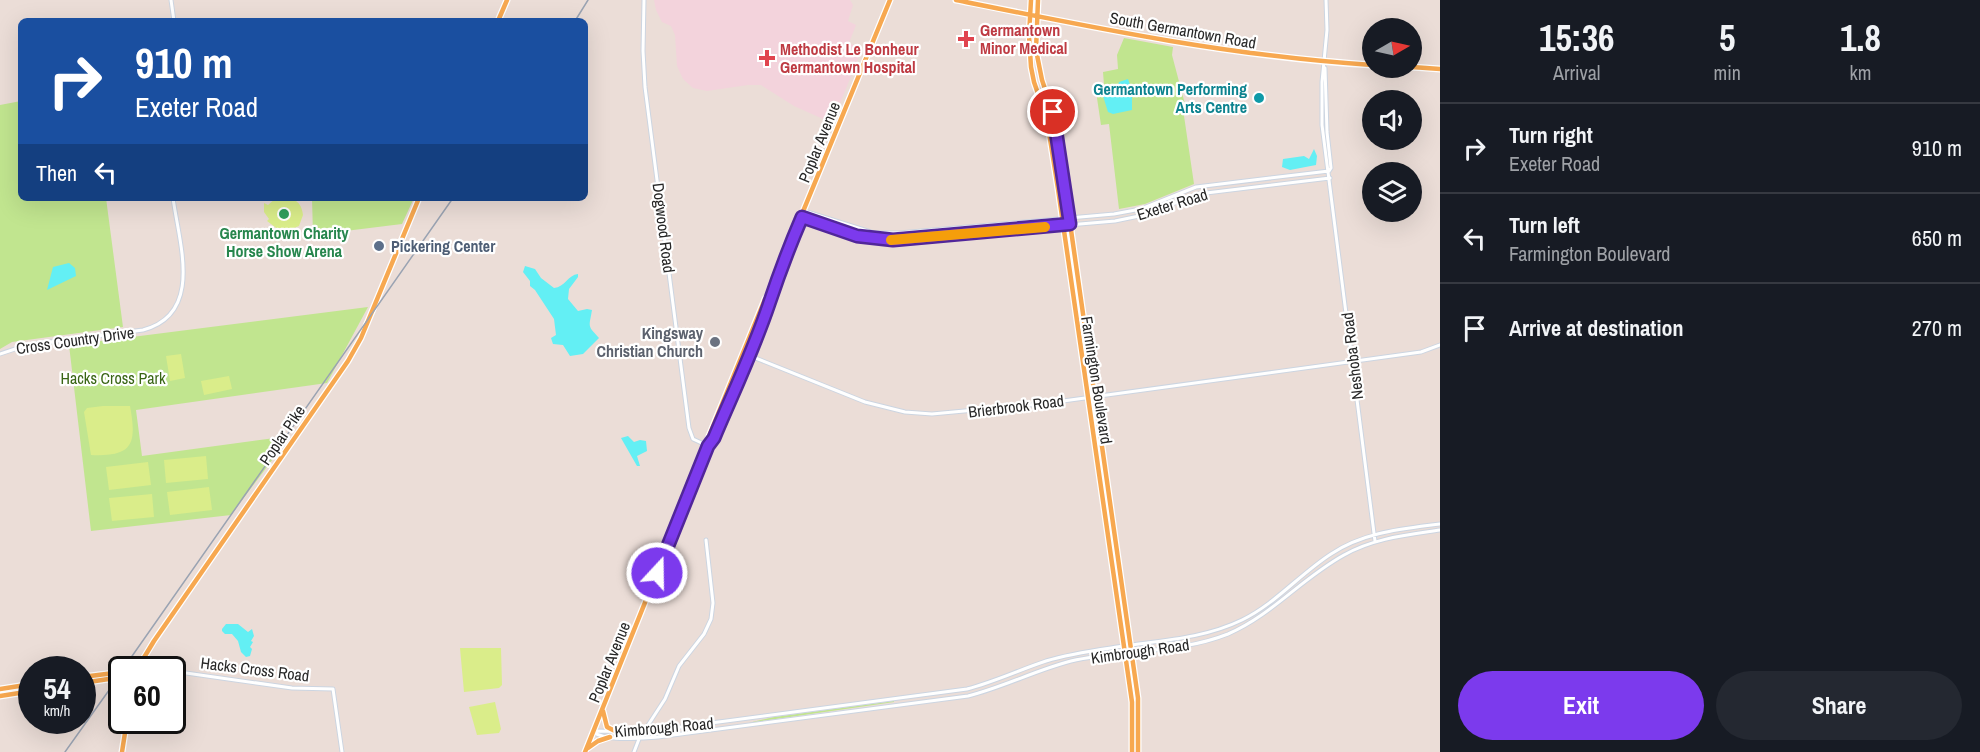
<!DOCTYPE html>
<style>
:root{--surface:#171b24;--page:#242831;--text:#f1f3f6;--muted:#9ea1a6;--line:#363941;--accent:#7c3aed}
body{margin:0;font-family:"Archivo Narrow",sans-serif;background:var(--page);color:var(--text);height:100vh;display:flex;flex-direction:column;font-size:22px;white-space:nowrap}
*{box-sizing:border-box;margin:0}
p{font-size:20px;color:var(--muted)}
.icon{flex:none;width:33px;height:33px;fill:none;stroke:currentColor;stroke-width:2;stroke-linecap:round;stroke-linejoin:round}
.map{position:relative;flex:1;overflow:hidden}
.side{display:flex;flex-direction:column;background:var(--surface);width:540px}
.side>*{flex:none}
.top-card{position:absolute;left:18px;top:18px;width:570px;height:183px;border-radius:9px;box-shadow:0 6px 24px #0002;background:#1a4fa0;color:#fff;overflow:hidden}
.needle{width:39px;rotate:81deg}
.buttons{position:absolute;left:1362px;top:18px;display:grid;gap:12px}
.buttons a{display:grid;place-items:center;width:60px;height:60px;border-radius:50%;background:var(--surface);box-shadow:0 6px 24px #0002;font-size:30px}
.speed{position:absolute;left:18px;top:656px;display:flex;gap:12px;font-size:30px;font-weight:700;text-align:center}
.speed>*{display:grid;place-content:center;width:78px;height:78px;border-radius:50%;background:var(--surface);box-shadow:0 6px 24px #0002;line-height:1}
.speed small{font-size:15px;font-weight:400}
.speed .limit{border:3px solid #111;border-radius:9px;background:#fff;color:#111}
.pin{position:absolute;display:grid;place-items:center;width:51px;height:51px;color:#fff;margin:-26px;border:3px solid #fff;border-radius:50%;box-shadow:0 2px 6px #0007}
.me{position:absolute;width:66px;margin:-33px;rotate:21deg;stroke-linejoin:round;filter:drop-shadow(0 0 4px #0008)}
.turn{display:flex;align-items:center;gap:21px;height:126px;padding:0 18px;font-size:27px}
.turn .icon{width:78px;height:78px;stroke-width:2.5}
.turn b{display:block;font-size:42px;line-height:51px}
.then{display:flex;align-items:center;height:57px;padding:0 18px;background:#0003;gap:12px;font-size:22px}
.eta{display:flex;justify-content:space-evenly;align-items:center;height:102px;text-align:center}
.eta b{font-size:36px;font-weight:700;line-height:42px}
.action{display:flex;gap:12px;margin-top:auto;padding:12px 18px}
.action a{flex:1;height:69px;border-radius:36px;background:var(--accent);color:#fff;font-size:24px;font-weight:700;line-height:69px;text-align:center}
.action a+a{background:var(--page);color:var(--text)}
ul{padding:0;list-style:none}
li{display:flex;align-items:center;gap:18px;height:90px;padding:0 18px;border-top:2px solid var(--line)}
li div{flex:1}
li b{display:block;font-size:22px}
li em{font-style:normal}
main{display:flex;flex:1;min-height:0}
.map>svg:first-child{display:block}
.medical{fill:#f3d3dc}
.green{fill:#c1e58f}
.pitch{fill:#daed8a}
.water{fill:#63eff4}
.lines{fill:none;stroke-linecap:round;stroke-linejoin:round}
.minor-casing{stroke:#ccd5e1;stroke-width:5}
.major-casing{stroke:#fff;stroke-width:7}
.minor{stroke:#fff;stroke-width:3}
.major{stroke:#f7a850;stroke-width:4.5}
.rail{stroke:#9aa3b2;stroke-width:1.5}
.route-casing{stroke:#51269a;stroke-width:15}
.route{stroke:#7c3aed;stroke-width:10}
.slow{stroke:#f59e0b;stroke-width:10}
.health-dot{fill:#e0444e;stroke:#fff;stroke-width:2}
.culture-dot{fill:#0f9aa8;stroke:#fff;stroke-width:2}
.leisure-dot{fill:#2e9e5b;stroke:#fff;stroke-width:2}
.service-dot{fill:#5c6f8a;stroke:#fff;stroke-width:2}
.worship-dot{fill:#6b7280;stroke:#fff;stroke-width:2}
.labels{text-anchor:middle;stroke-width:4.5;stroke-linejoin:round;paint-order:stroke}
.health-label{font-size:16px;font-weight:bold;fill:#be3a42;stroke:#fff;text-anchor:start}
.street-label{font-size:16px;fill:#272727;stroke:#fff}
.culture-label{font-size:16px;font-weight:bold;fill:#0d838f;stroke:#fff;text-anchor:end}
.leisure-label{font-size:16px;font-weight:bold;fill:#27864d;stroke:#fff}
.service-label{font-size:16px;font-weight:bold;fill:#4e5e75;stroke:#fff;text-anchor:start}
.worship-label{font-size:16px;font-weight:bold;fill:#5b616d;stroke:#fff;text-anchor:end}
.park-label{font-size:16px;fill:#396515;stroke:#fff}
</style>
<main>
<div class="map">
<svg width="1440" height="752" viewBox="0 0 1440 752">
<rect width="100%" height="100%" fill="#ebddd7"/>
<path class="medical" d="M654,0H850L853,5L848,21L856,25L849,43L862,49L832,123L794,106L761,85H748L707,91L693,88L683,79L677,66L675,35L671,26L662,22L656,10Z"/>
<path class="green" d="M1124,38L1173,47L1172,55L1186,108L1183,109L1194,184L1145,204L1119,209L1109,124L1101,125L1097,98L1104,85L1103,72L1118,69L1117,55Z
M21,101V198H106L123,327L12,342L0,349V105Z
M312,198H414L402,224L313,235Z
M368,307L327,383L136,410L142,456L290,436L231,515L91,531L69,345Z
M894,701V702L748,723L774,717Z"/>
<path class="pitch" d="M276,198C291,198 301,198 303,215L299,226L289,230L280,228L279,230L267,221L269,219L264,212V203L268,205Z
M181,354L185,378L170,381L166,356Z
M229,376L232,389L204,395L201,381Z
M103,406H130C137,444 133,457 91,455L84,412L87,408Z
M206,456L208,479L166,483L164,460Z
M148,462L151,485L109,490L106,467Z
M209,487L212,510L170,515L167,492Z
M152,494L154,517L112,521L109,498Z
M460,648H501L502,685L499,688L464,692Z
M495,702L501,729L499,733L477,735L469,707Z"/>
<path class="water" d="M1128,79L1132,90V110L1113,114L1108,112L1103,96L1106,88L1109,87L1116,92L1119,82Z
M1314,149L1317,156L1316,165L1290,170L1282,167L1283,159L1304,156L1309,159Z
M69,263L75,268L76,276L47,290L53,267Z
M525,266L535,269L541,278L554,288C565,287 568,275 578,274V277L569,289L568,299L578,311L587,309L592,310C589,328 587,325 599,338L583,354L570,356L563,345L553,344L551,338L556,335L554,319L535,290L530,286V281L523,272Z
M628,436L634,442L640,440L646,441L647,451L637,456L640,466H637L621,438Z
M226,624H238L248,632L252,629L254,636L251,641L253,642L250,647L252,649L250,656L246,657L241,652L238,641L232,634H225L222,631V629Z"/>
<g class="lines">
<defs>
<path id="minor" d="M171,0L174,21
M644,0L643,51L645,87L689,428L693,439L708,446
M1326,0L1327,30L1322,82V125L1375,541
M1325,68L1327,132L1331,168L1329,171
M804,211L874,233H899L1114,214L1141,209L1196,187L1329,171
M802,217L857,236L893,240L1115,221L1144,215L1198,194L1330,178
M743,353L865,402L905,412L932,414L1041,404L1421,352L1440,345
M0,354L27,345L143,330C204,314 179,243 173,198
M1131,645C1169,640 1207,637 1242,620C1275,604 1300,574 1331,554C1364,532 1402,529 1440,524
M143,669H167
M172,671L292,688L333,689L342,752
M594,731L643,732L967,689C994,682 1019,670 1046,661C1072,653 1098,650 1124,646
M593,732C607,742 641,738 658,737L968,696C1004,687 1036,670 1071,661C1122,649 1178,654 1228,634C1272,615 1302,578 1344,555C1374,538 1407,535 1440,530
M634,752L639,739L665,699L679,666L704,634L711,619L713,603L706,540"/>
<path id="major" d="M956,0C1095,28 1230,56 1372,65
M1031,0L1029,36L1031,67L1034,82L1047,120L1058,189L1132,702V752
M1038,0L1036,50L1042,80L1055,119L1064,181L1138,698V752
M498,21L507,0
M1412,67L1440,69
M709,444L715,438L769,302L781,265L890,0
M145,658L147,664L153,668
M137,669L154,641L348,361L361,338L419,198
M82,677L122,672
M82,683L122,677
M0,689L32,684
M0,696L32,691
M603,711L607,727L619,733
M588,748L598,741L610,737
M122,752L127,720
M585,752L699,468L708,446L709,436L765,299L771,294"/>
</defs>
<use href="#minor" class="minor-casing"/>
<use href="#major" class="major-casing"/>
<use href="#minor" class="minor"/>
<use href="#major" class="major"/>
<path class="rail" d="M575,21L588,0
M123,669L453,198
M65,752L122,672"/>
</g>
<g class="lines">
<defs>
<path id="route" d="M657,573L708,446L714,438C733,393 754,349 769,304C779,274 790,245 802,217L857,236L893,240L1070,224L1053,112"/>
</defs>
<use href="#route" class="route-casing"/>
<use href="#route" class="route"/>
<path class="slow" d="M891,240L1045,227"/>
</g>
<g class="health-dot">
<path d="M963 30h6v6h6v6h-6v6h-6v-6h-6v-6h6z"/>
<path d="M764 49h6v6h6v6h-6v6h-6v-6h-6v-6h6z"/>
</g>
<circle class="culture-dot" cx="1259" cy="98" r="6"/>
<circle class="leisure-dot" cx="284" cy="214" r="6"/>
<circle class="service-dot" cx="379" cy="246" r="6"/>
<circle class="worship-dot" cx="715" cy="342" r="6"/>
<g class="labels">
<g class="health-label">
<text x="980" y="36">Germantown<tspan x="980" dy="18">Minor Medical</tspan></text>
<text x="780" y="55">Methodist Le Bonheur<tspan x="780" dy="18">Germantown Hospital</tspan></text>
</g>
<g class="street-label">
<text transform="translate(1183 30) rotate(10)" y="6">South Germantown Road</text>
<text transform="translate(819 142) rotate(-68)" y="6">Poplar Avenue</text>
<text transform="translate(1172 204) rotate(-17)" y="6">Exeter Road</text>
<text transform="translate(664 228) rotate(83)" y="6">Dogwood Road</text>
<text transform="translate(75 340) rotate(-8)" y="6">Cross Country Drive</text>
<text transform="translate(1352 356) rotate(-97)" y="6">Neshoba Road</text>
<text transform="translate(1097 380) rotate(81)" y="6">Farmington Boulevard</text>
<text transform="translate(1016 406) rotate(-7)" y="6">Brierbrook Road</text>
<text transform="translate(282 435) rotate(-56)" y="6">Poplar Pike</text>
<text transform="translate(1140 651) rotate(-8)" y="6">Kimbrough Road</text>
<text transform="translate(609 662) rotate(-68)" y="6">Poplar Avenue</text>
<text transform="translate(255 669) rotate(7)" y="6">Hacks Cross Road</text>
<text transform="translate(664 727) rotate(-5)" y="6">Kimbrough Road</text>
</g>
<g class="culture-label">
<text x="1247" y="95">Germantown Performing<tspan x="1247" dy="18">Arts Centre</tspan></text>
</g>
<g class="leisure-label">
<text x="284" y="239">Germantown Charity<tspan x="284" dy="18">Horse Show Arena</tspan></text>
</g>
<g class="service-label">
<text x="391" y="252">Pickering Center</text>
</g>
<g class="worship-label">
<text x="703" y="339">Kingsway<tspan x="703" dy="18">Christian Church</tspan></text>
</g>
<g class="park-label">
<text x="113" y="384">Hacks Cross Park</text>
</g>
</g>
</svg>
<div class="buttons">
<a><svg class="needle" viewBox="-14 -14 28 28"><path d="M0-13l5 13h-10z" fill="#e53935"/><path d="M0 13l5-13h-10z" fill="#9ea1a6"/></svg></a>
<a><svg class="icon" aria-label="sound" viewBox="0 0 24 24"><path d="M4 9h4l5-4v14l-5-4H4zM17 9q2 3 0 6"/></svg></a>
<a><svg class="icon" aria-label="layers" viewBox="0 0 24 24"><path d="M12 4l9 5-9 5-9-5zM3 14l9 5 9-5"/></svg></a>
</div>
<div class="speed"><div>54<small>km/h</small></div><div class="limit">60</div></div>
<div class="pin" style="left:1053px;top:112px;background:#d93025"><svg class="icon" aria-label="arrive" viewBox="0 0 24 24"><path d="M6 21V4h12l-3 4 3 4H6"/></svg></div>
<svg class="me" style="left:657px;top:573px" viewBox="-20 -20 40 40"><circle r="17" fill="#7c3aed" stroke="#fff" stroke-width="3"/><path d="M0-11L8 9 0 5-8 9z" fill="#fff"/></svg>
<div class="top-card">
<div class="turn"><svg class="icon" aria-label="right" viewBox="0 0 24 24"><path d="M7 20v-9h11M14 6l5 5-5 5"/></svg><div><b>910 m</b>Exeter Road</div></div>
<div class="then">Then<svg class="icon" aria-label="left" viewBox="0 0 24 24"><path d="M17 20v-9H6M10 6l-5 5 5 5"/></svg></div>
</div>
</div>
<section class="side">
<div class="eta">
<div><b>15:36</b><p>Arrival</p></div>
<div><b>5</b><p>min</p></div>
<div><b>1.8</b><p>km</p></div>
</div>
<ul>
<li><svg class="icon" aria-label="right" viewBox="0 0 24 24"><path d="M7 20v-9h11M14 6l5 5-5 5"/></svg><div><b>Turn right</b><p>Exeter Road</p></div><em>910 m</em></li>
<li><svg class="icon" aria-label="left" viewBox="0 0 24 24"><path d="M17 20v-9H6M10 6l-5 5 5 5"/></svg><div><b>Turn left</b><p>Farmington Boulevard</p></div><em>650 m</em></li>
<li><svg class="icon" aria-label="arrive" viewBox="0 0 24 24"><path d="M6 21V4h12l-3 4 3 4H6"/></svg><div><b>Arrive at destination</b></div><em>270 m</em></li>
</ul>
<div class="action"><a>Exit</a><a>Share</a></div>
</section>
</main>
